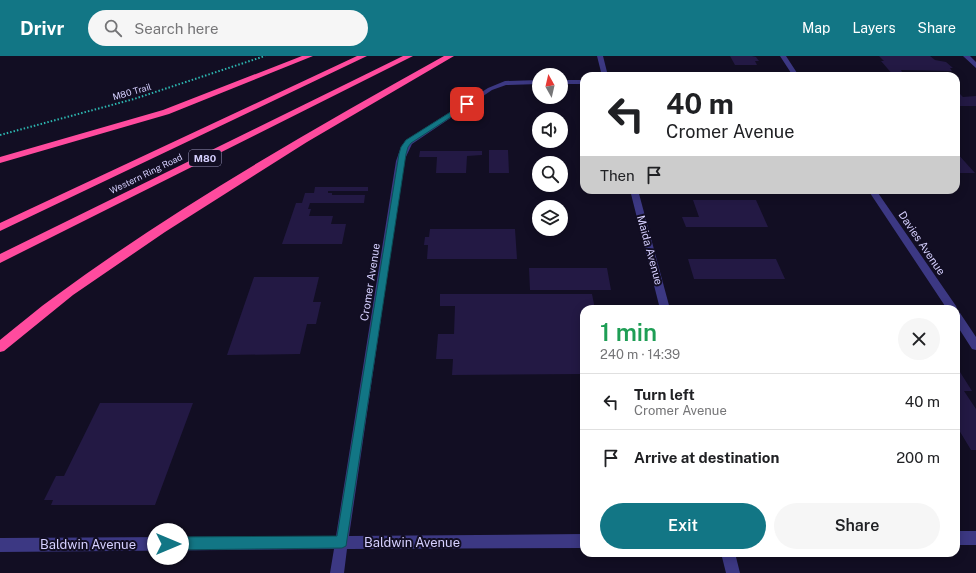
<!DOCTYPE html>
<meta charset="utf-8">
<style>
:root{--surface:#fff;--page:#f6f6f6;--text:#202124;--muted:#757577;--line:#e0e0e0;--accent:#127685}
body{margin:0;font-family:"Public Sans",sans-serif;background:var(--page);color:var(--text);height:100vh;display:flex;flex-direction:column;font-size:15px;white-space:nowrap}
*{box-sizing:border-box;margin:0}
p{font-size:13px;color:var(--muted)}
.icon{flex:none;width:22px;height:22px;fill:none;stroke:currentColor;stroke-width:2;stroke-linecap:round;stroke-linejoin:round}
.map{position:relative;flex:1;overflow:hidden}
.side{position:absolute;left:580px;top:249px;width:380px;height:252px;display:flex;flex-direction:column;background:var(--surface);border-radius:12px;box-shadow:0 2px 10px #0003}
.side>*{flex:none}
.top-card{position:absolute;left:580px;top:16px;width:380px;height:122px;border-radius:12px;box-shadow:0 2px 10px #0003;background:#fff;color:var(--text);overflow:hidden}
.needle{width:26px;rotate:352deg}
.buttons{position:absolute;left:532px;top:12px;display:grid;gap:8px}
.buttons a{display:grid;place-items:center;width:36px;height:36px;border-radius:50%;background:var(--surface);box-shadow:0 2px 10px #0003;font-size:20px}
.pin{position:absolute;display:grid;place-items:center;width:34px;height:34px;color:#fff;margin:-17px;border-radius:8px;box-shadow:0 2px 6px #0006}
.me{position:absolute;width:44px;margin:-22px;rotate:90deg;stroke-linejoin:round;filter:drop-shadow(0 0 3px #0008)}
.turn{display:flex;align-items:center;gap:14px;height:84px;padding:0 20px;font-size:18px}
.turn .icon{width:52px;height:52px;stroke-width:2.5}
.turn b{display:block;font-size:28px;line-height:34px}
.then{display:flex;align-items:center;height:38px;padding:0 20px;background:#0003;gap:8px;font-size:15px}
.round{display:grid;place-items:center;flex:none;width:42px;height:42px;border-radius:21px;background:var(--page)}
.summary{display:flex;align-items:center;justify-content:space-between;height:68px;padding:0 20px}
h1{font-size:24px;font-weight:600;line-height:30px;color:#1e9e55}
.action{display:flex;gap:8px;margin-top:auto;padding:8px 20px}
.action a{flex:1;height:46px;border-radius:24px;background:var(--accent);color:#fff;font-size:16px;font-weight:600;line-height:46px;text-align:center}
.action a+a{background:var(--page);color:var(--text)}
ul{padding:0;list-style:none}
li{display:flex;align-items:center;gap:12px;height:56px;padding:0 20px;border-top:1px solid var(--line)}
li div{flex:1}
li b{display:block;font-size:15px}
li em{font-style:normal}
header{display:flex;align-items:center;gap:24px;box-sizing:border-box;height:56px;padding:0 20px;background:var(--accent);color:#fff}
header strong{font-size:19px}
nav{display:flex;gap:22px;margin-inline-start:auto;font-size:14px}
.search{width:280px;height:36px;background:var(--page);display:flex;align-items:center;gap:10px;box-sizing:border-box;padding:0 14px;border-radius:22px;color:var(--muted);font-size:15px}
.map>svg:first-child{display:block}
.building{fill:#231944}
.lines{fill:none;stroke-linecap:round;stroke-linejoin:round}
.path{stroke:#2db6b0;stroke-width:2;stroke-dasharray:1.5 2;stroke-linecap:butt}
.street{fill:#3c3883;fill-rule:evenodd}
.highway{fill:#ff4b9e;fill-rule:evenodd}
.route{fill:#127685;stroke:#0c4d56}
.labels{text-anchor:middle;stroke-width:4;stroke-linejoin:round;paint-order:stroke}
.far-street-label{font-size:9px;fill:#d6d0ff;stroke:#120e23}
.shield{fill:#120e23;stroke:#9b96bd;stroke-width:1}
.shield-label{font-size:10px;font-weight:bold;fill:#d6d0ff}
.street-label{font-size:11px;fill:#d6d0ff;stroke:#120e23}
.near-street-label{font-size:13px;fill:#d6d0ff;stroke:#120e23}
</style>
<header>
<strong>Drivr</strong>
<div class="search"><svg class="icon" aria-label="search" viewBox="0 0 24 24"><circle cx="10" cy="10" r="6"/><path d="M15 15l6 6"/></svg>Search here</div>
<nav><a>Map</a><a>Layers</a><a>Share</a></nav>
</header>
<div class="map">
<svg width="976" height="517" viewBox="0 0 976 517">
<rect width="100%" height="100%" fill="#120e23"/>
<path class="building" d="M730,0H752L756,1L759,5H755L757,9H735Z
M879,0H930L935,4L946,6L953,12H950L952,15L901,14L904,20H894L881,5H884Z
M830,16H887L890,20H833Z
M956,38H960L963,41L976,40V50H958L956,48Z
M489,94H508L509,117H489Z
M420,95H482V99L467,100L466,117H436L437,101H419Z
M956,96L975,117H956Z
M315,131H368V135H328V137H332V139H365L364,147H310L308,153H311L309,160H333L331,168H346L342,188H282L296,147H302L305,137H314Z
M710,134H751L752,136H711Z
M693,144H756L768,171H686L682,161H699Z
M430,173H515L517,203H427L428,189H424L425,181H429Z
M688,203H776L785,223H694Z
M529,212H607L611,234H530Z
M254,221H319L313,246H321L316,268H307L300,298L227,299Z
M440,238H592L595,253H584V318L452,319L453,303H436L438,278H454L455,250H440Z
M956,316H960L972,335H964L976,353V394H971L956,369Z
M100,347H193L155,449H51L53,444H44L56,420H64Z"/>
<g class="lines">
<path class="path" d="M0,79L134,43L265,0"/>
<path class="street" d="M597,0H603L608,20H602Z
M780,0H786L799,20H793Z
M963,0H970L976,6V12Z
M539,24V28L506,29L492,34L412,88L404,105L349,480L584,478V492L347,493L344,517H330L334,493L0,496V482L336,480L396,105L401,91L406,84L488,32L505,25Z
M561,24H584V28H561Z
M630,134H638L670,253H660Z
M868,134H876L956,250L957,253L956,255V253H947Z
M956,256L960,257L976,281V294L972,293L956,268Z
M956,475H976V489H956Z
M721,497H735L740,517H726Z"/>
<path class="highway" d="M302,0H313L169,58L0,107V101L163,54Z
M357,0H367L0,175V167Z
M403,0H413L0,207V198Z
M444,0H454L307,86L165,176L73,239L4,295L0,296V284C19,269 37,253 57,239C178,150 313,73 444,0Z"/>
</g>
<path class="route" d="M465,47L471,48L411,87L408,91L406,98L346,490L342,492L168,494L164,492L162,488L164,483L168,481L337,480L399,98L401,91L406,84Z"/>
<g class="labels">
<g class="far-street-label">
<text transform="translate(132 36) rotate(-16)" y="3">M80 Trail</text>
<text transform="translate(146 118) rotate(-26)" y="3">Western Ring Road</text>
</g>
<rect class="shield" x="189" y="94" width="32" height="16" rx="3"/>
<g class="shield-label">
<text x="205" y="106">M80</text>
</g>
<g class="street-label">
<text transform="translate(922 187) rotate(56)" y="4">Davies Avenue</text>
<text transform="translate(650 194) rotate(75)" y="4">Maida Avenue</text>
<text transform="translate(370 226) rotate(-81)" y="4">Cromer Avenue</text>
</g>
<g class="near-street-label">
<text x="412" y="491">Baldwin Avenue</text>
<text x="88" y="493">Baldwin Avenue</text>
</g>
</g>
</svg>
<div class="buttons">
<a><svg class="needle" viewBox="-14 -14 28 28"><path d="M0-13l5 13h-10z" fill="#e53935"/><path d="M0 13l5-13h-10z" fill="#757577"/></svg></a>
<a><svg class="icon" aria-label="sound" viewBox="0 0 24 24"><path d="M4 9h4l5-4v14l-5-4H4zM17 9q2 3 0 6"/></svg></a>
<a><svg class="icon" aria-label="search" viewBox="0 0 24 24"><circle cx="10" cy="10" r="6"/><path d="M15 15l6 6"/></svg></a>
<a><svg class="icon" aria-label="layers" viewBox="0 0 24 24"><path d="M12 4l9 5-9 5-9-5zM3 14l9 5 9-5"/></svg></a>
</div>
<div class="pin" style="left:467px;top:48px;background:#d93025"><svg class="icon" aria-label="arrive" viewBox="0 0 24 24"><path d="M6 21V4h12l-3 4 3 4H6"/></svg></div>
<svg class="me" style="left:168px;top:488px" viewBox="-20 -20 40 40"><circle r="19" fill="#fff"/><path d="M0-13L10 11 0 6-10 11z" fill="#127685"/></svg>
<div class="top-card">
<div class="turn"><svg class="icon" aria-label="left" viewBox="0 0 24 24"><path d="M17 20v-9H6M10 6l-5 5 5 5"/></svg><div><b>40 m</b>Cromer Avenue</div></div>
<div class="then">Then<svg class="icon" aria-label="arrive" viewBox="0 0 24 24"><path d="M6 21V4h12l-3 4 3 4H6"/></svg></div>
</div>
<section class="side">
<div class="summary"><div><h1>1 min</h1><p>240 m · 14:39</p></div><a class="round"><svg class="icon" aria-label="close" viewBox="0 0 24 24"><path d="M6 6l12 12M18 6L6 18"/></svg></a></div>
<ul>
<li><svg class="icon" aria-label="left" viewBox="0 0 24 24"><path d="M17 20v-9H6M10 6l-5 5 5 5"/></svg><div><b>Turn left</b><p>Cromer Avenue</p></div><em>40 m</em></li>
<li><svg class="icon" aria-label="arrive" viewBox="0 0 24 24"><path d="M6 21V4h12l-3 4 3 4H6"/></svg><div><b>Arrive at destination</b></div><em>200 m</em></li>
</ul>
<div class="action"><a>Exit</a><a>Share</a></div>
</section>
</div>
